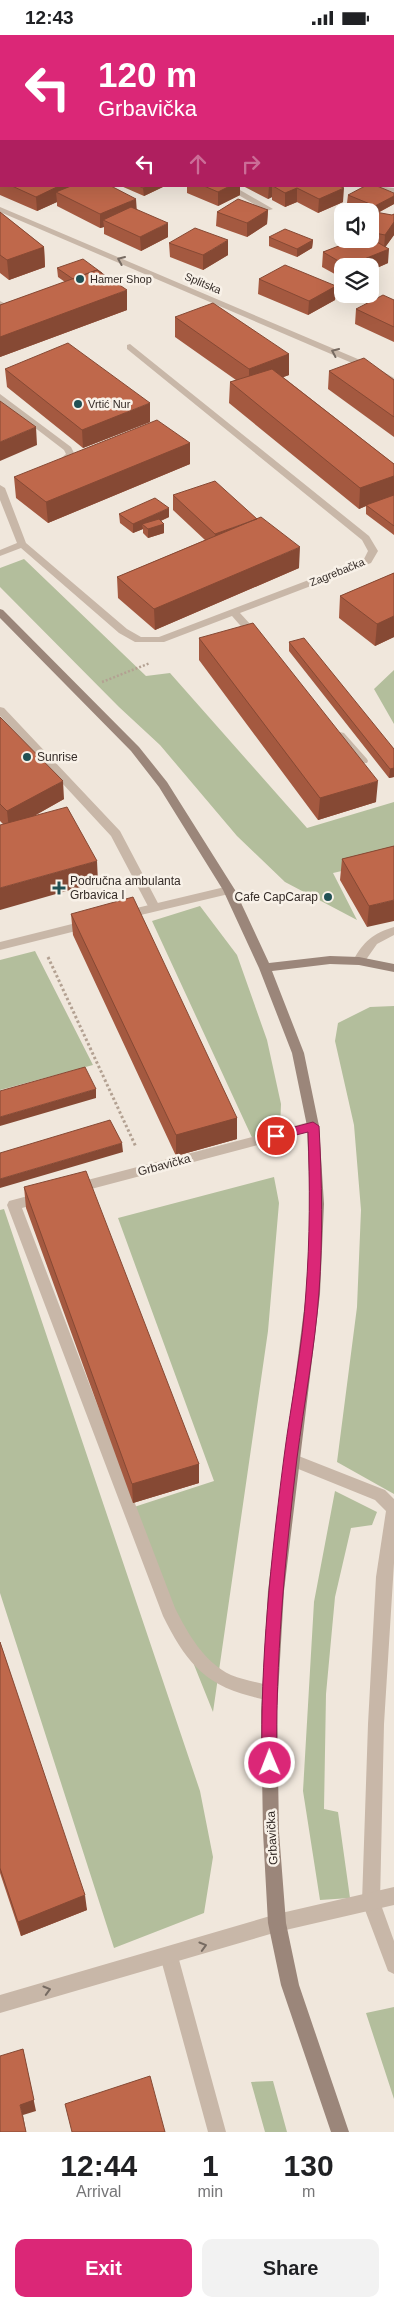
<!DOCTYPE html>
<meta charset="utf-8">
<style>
:root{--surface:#fff;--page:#f2f2f2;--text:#202124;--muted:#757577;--accent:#db2777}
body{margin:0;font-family:Arial,sans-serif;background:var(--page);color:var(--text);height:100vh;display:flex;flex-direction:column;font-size:19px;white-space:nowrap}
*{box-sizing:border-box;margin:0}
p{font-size:16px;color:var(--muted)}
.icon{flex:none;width:28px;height:28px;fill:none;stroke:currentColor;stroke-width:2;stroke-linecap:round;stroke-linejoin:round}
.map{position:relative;height:2097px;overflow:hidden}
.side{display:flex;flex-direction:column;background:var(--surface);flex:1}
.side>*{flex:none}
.top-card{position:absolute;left:0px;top:0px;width:395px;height:152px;box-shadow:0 5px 20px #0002;background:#db2777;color:#fff;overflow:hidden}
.fabs{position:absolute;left:334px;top:168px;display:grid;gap:10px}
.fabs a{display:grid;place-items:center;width:45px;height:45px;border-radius:10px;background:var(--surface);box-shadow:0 5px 20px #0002;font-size:25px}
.pin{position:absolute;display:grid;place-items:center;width:42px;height:42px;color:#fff;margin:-21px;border:2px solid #fff;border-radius:50%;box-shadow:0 1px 5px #0007}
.me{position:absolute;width:55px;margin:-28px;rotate:359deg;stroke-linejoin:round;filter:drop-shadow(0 0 4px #0008)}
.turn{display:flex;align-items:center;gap:18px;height:105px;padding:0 15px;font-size:22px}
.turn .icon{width:65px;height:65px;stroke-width:2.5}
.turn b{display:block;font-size:35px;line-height:42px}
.lanes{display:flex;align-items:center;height:48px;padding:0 15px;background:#0003;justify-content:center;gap:25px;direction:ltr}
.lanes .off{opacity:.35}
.eta{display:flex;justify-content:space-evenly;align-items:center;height:85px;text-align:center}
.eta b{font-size:30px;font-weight:600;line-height:35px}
.primary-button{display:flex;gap:10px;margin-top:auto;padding:10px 15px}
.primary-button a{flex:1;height:58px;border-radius:10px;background:var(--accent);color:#fff;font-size:20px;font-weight:600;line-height:58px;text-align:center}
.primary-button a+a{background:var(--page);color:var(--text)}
.status{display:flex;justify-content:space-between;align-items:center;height:35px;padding:0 25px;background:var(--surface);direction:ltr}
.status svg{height:14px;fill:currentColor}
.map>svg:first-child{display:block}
.green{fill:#b3be9c}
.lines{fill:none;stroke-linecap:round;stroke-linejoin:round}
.path-far1{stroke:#b3a192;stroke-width:2.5;stroke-dasharray:2 2;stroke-linecap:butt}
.path{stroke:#b3a192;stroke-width:3;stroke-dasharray:2.5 2.5;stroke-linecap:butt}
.lane{fill:#c8b7a8;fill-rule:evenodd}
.street{fill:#c8b7a8;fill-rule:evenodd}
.secondary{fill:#9b867a;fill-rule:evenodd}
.primary{fill:#76635a;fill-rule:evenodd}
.wall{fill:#a45940}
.shaded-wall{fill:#864934}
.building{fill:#bf684b;stroke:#864934}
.oneway{stroke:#776b62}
.route{fill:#db2777;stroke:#8e194d}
.poi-dot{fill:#205054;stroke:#f8f1e8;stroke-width:2}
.labels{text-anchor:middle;stroke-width:5;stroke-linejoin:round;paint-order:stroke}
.far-poi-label{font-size:11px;fill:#352c28;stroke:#f8f1e8;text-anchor:start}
.far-street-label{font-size:11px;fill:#352c28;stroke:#f8f1e8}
.poi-label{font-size:12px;fill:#352c28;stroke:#f8f1e8;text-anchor:start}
.street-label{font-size:12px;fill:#352c28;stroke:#f8f1e8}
</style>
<div class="status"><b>12:43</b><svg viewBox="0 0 49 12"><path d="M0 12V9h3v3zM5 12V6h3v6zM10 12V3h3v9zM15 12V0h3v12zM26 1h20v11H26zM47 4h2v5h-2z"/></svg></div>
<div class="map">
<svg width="394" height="2097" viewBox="0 0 394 2097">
<rect width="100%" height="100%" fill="#f0e7dc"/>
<path class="green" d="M24,524L146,641L170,638L307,793L394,767V824L333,838L357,885L285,847L237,801L160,710L119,672L0,552V533Z
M394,635V689L374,654Z
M200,871L237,920L267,1005L281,1069L280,1094L255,1109L152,886Z
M35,916L93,1030L0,1055V925Z
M394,971V1459L337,1427L357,1272L361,1175L354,1090L335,1006L338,988L370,972Z
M274,1142L279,1168L268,1296L213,1677L131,1473L214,1446L118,1183Z
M4,1174L200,1756L213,1822L204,1878L114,1913L0,1558V1175Z
M335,1456L377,1477L372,1490L351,1493L335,1562L326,1659L324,1774L338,1777L350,1863L320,1865L303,1756L314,1567Z
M394,1972V2064L366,1978Z
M273,2046L287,2097H265L251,2047Z"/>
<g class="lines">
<path class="path-far1" d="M102,647L150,628"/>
<path class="path" d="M48,922L136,1112"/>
<path class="lane" d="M0,266L13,273V277L0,280V275L4,274L0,272Z
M130,309L369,501L378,516L371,528L240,578L261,601V605H253L232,581L164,607H135L119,598L21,513L0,521V515L17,508L0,465V450L5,453L26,508L127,594L141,602H159L364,524L368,516L362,505L127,314V310Z
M0,359L71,412L75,420L74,422L63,431H57V427L66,419L64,415L0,366Z
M0,672L4,673L120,796L160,872L158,875H150L111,801L0,681Z
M340,697L344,698L367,724L368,726L367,728H359L336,702L335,700Z
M394,892V900L377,909L363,929H355L353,926C363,907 373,898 394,892Z
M313,1086L318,1088L319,1091L318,1094L76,1158L71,1157L69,1153L71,1149L76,1148Z
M43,1157L48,1158L50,1162L48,1166L22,1173L175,1573C188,1599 204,1627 231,1640C245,1646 261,1647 276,1653L278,1658L276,1663C267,1667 258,1663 250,1661C202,1649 184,1623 163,1581L7,1170L9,1166Z
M291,1418L385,1455L394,1464V1528L384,1689L380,1867L394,1906V1939L388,1936L362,1867L368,1689L376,1542L386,1476L375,1465L286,1429L284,1424L286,1419Z
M169,1912L175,1915L178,1921L226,2097H208L160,1921L163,1915Z"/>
<path class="street" d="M147,0H154V1H148Z
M223,151H233L273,174L266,176Z
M376,151L394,153V157L377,153Z
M0,172L372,330L394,343V350L366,334L0,177Z
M229,851L235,855L233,858L124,884L118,880L124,876Z
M88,885L92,886L94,889L92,892L0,915V907Z
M394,1852V1870L277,1897L0,1978V1960L277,1879Z"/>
<path class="secondary" d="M0,574L3,575L139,712L167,747L235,855L269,928L330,921L359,922L394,929V937L359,930L330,929L272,936L304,1018L319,1091L324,1169L320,1259L284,1556L277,1676L279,1797L286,1888L299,1950L349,2097H331L281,1950L268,1888L263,1797L261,1676L268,1556L306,1259L309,1206L310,1169L307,1091L292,1018L259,933L223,855L159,752L131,716L0,583Z"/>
<path class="primary" d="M209,0H217V1H210Z"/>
</g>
<path class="wall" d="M11,0H50L49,1H12Z
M81,0H121L120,1H81Z
M0,45L1,46V74L0,73Z
M1,131V151H111L168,202L141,216L104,199V192L100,193L57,171V167L37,176L0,160V132Z
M121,151H165L144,161Z
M187,151H240V160L218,171L187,158Z
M243,151H339L343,167L318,178L297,167L285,172L272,165V162L268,164Z
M394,158V169L378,178L392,180L394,179V200L385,212L388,228L370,236V231H342V243L322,232L323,217L348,208L344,207V204H370V176H366L347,168L348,160Z
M268,175L267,189L247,202L216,191L217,177Z
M0,177L44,212L45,232L9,245L0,238Z
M269,202L313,205L312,213L297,222L269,211Z
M169,208L228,220L203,235L170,222Z
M57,233L102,238L127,275L0,322V270L65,247L58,242Z
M259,244L336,251L335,265L308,280L258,259Z
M394,265V307L355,289L356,274Z
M175,282L289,319V340L283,342L394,429V500L366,479V471L359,474L229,368L230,347L236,345L175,302Z
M5,334L150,387L83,413L7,352Z
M329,336L394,345V402L328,354Z
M190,408V429L48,488L16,463L14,442Z
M173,460L299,533L155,595L118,563L117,542L205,505L173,475Z
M119,479L169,482L161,486L164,498L148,503L143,498V494L133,498L120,488Z
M394,538V602L375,611L339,583L340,561Z
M199,603L376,767L318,785L199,625Z
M289,607L394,714V742L389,743L289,616Z
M0,682L64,764L34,781L98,847L3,789L0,786Z
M394,811L367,892L340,845L342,824Z
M71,879L237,1083V1104L176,1121L73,900Z
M24,1152L199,1429V1448L133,1468L26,1173Z
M0,1607L87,1875L21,1901L0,1838Z"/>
<path class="shaded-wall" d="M38,0H50L49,1H37Z
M108,0H121L120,1H107Z
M1,23V37L0,38V24Z
M0,95H1V103H0Z
M59,151H75L56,157L57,167L37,176L36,162Z
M147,151H165L144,161L143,153Z
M230,151H240V160L218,171V157Z
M269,151H272V162L268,164Z
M297,153V167L285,172V158Z
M344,153L343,167L318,178L319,164Z
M394,161V169L375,179V171Z
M136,164L137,178L103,185L104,192L100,193V179Z
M268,175L267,189L247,202V188Z
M394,187V200L384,214L385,200Z
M168,188V202L141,216L140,202Z
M228,205V220L203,235V220Z
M313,205L312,213L297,222V214Z
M44,212L45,232L9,245L7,225Z
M389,214L388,228L370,236V231H347Z
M336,251L335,265L308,280L309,266Z
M127,255V275L0,322V302Z
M289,319V340L249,355V334Z
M150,368V387L83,413L82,395Z
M36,392L37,410L0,426V407Z
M190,408V429L48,488L46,467Z
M394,441V461L366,470V471L359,474L360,453Z
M169,473V482L146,492L142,489L143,494L133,498V489Z
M257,484L214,514L215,499Z
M164,489V498L148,503V494Z
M300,512L299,533L155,595L154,574Z
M394,581V602L375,611L377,589Z
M394,733V742L389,743L390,734Z
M63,746L64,764L9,795L7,776Z
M378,746L376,767L318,785L320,763Z
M97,826L98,847L0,875V853Z
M394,865V886L367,892L369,871Z
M96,1054V1063L0,1091V1082Z
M237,1083V1104L176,1121V1100Z
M122,1108L123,1117L0,1153V1144Z
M199,1429V1448L133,1468L132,1449Z
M85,1860L87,1875L21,1901L18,1887Z
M23,2014L36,2076L23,2080L26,2097L20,2070Z"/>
<path class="building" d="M26,0H38L37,1Z
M95,0H108L107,1Z
M333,0H342L346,1H330Z
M0,45L1,46V60H0Z
M1,81V95H0V82Z
M1,131V147L0,146V132Z
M12,151H59L36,162Z
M71,151H111L136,164L100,179L56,157Z
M139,151H147L143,153Z
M204,151H230L218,157Z
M273,151H339L344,153L319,164L297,153L285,158Z
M365,151H377L394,158V161L375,171L348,160Z
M238,164L268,175L247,188L217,177Z
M131,172L168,188L140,202L103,185Z
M359,174L370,176H358Z
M370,176L392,180L394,179V187L385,200L370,197Z
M0,177L44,212L7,225L0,220Z
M195,193L228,205L203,220L169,208Z
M285,194L313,205L297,214L269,202Z
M370,203L389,214L347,231L323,217L357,204Z
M83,224L102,238H101L97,235L73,244L57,233Z
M285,230L336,251L309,266L259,244Z
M97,235L127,255L0,302V270Z
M383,260L394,265V292L356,274Z
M213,268L289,319L249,334L175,282Z
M68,308L150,368L82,395L5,334Z
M364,323L394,345V382L329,336Z
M272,334L394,429V441L360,453L230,347Z
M0,366L36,392L0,407Z
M157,385L190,408L46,467L14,442Z
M215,446L257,484L215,499L173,460Z
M394,460V491L366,470Z
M155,463L169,473L133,489L119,479Z
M261,482L300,512L154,574L117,542Z
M159,484L164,489L148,494L142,489Z
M394,538V581L377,589L340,561Z
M253,588L378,746L320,763L199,603Z
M304,603L394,714V733L390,734L289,607Z
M0,682L63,746L7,776L0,769Z
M67,772L97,826L0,853V790Z
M394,811V865L369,871L342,824Z
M133,862L237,1083L176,1100L71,879Z
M85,1032L96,1054L0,1082V1056Z
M110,1085L122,1108L0,1144V1118Z
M86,1136L199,1429L132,1449L24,1152Z
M0,1607L85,1860L18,1887L0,1833Z
M23,2014L34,2065L20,2070L26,2097H0V2021Z
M150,2041L165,2097H72L65,2069Z"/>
<defs><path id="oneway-chevron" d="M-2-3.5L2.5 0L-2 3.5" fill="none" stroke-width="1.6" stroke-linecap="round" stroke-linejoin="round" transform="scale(1.25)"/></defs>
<g class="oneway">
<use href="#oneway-chevron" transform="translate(121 225) rotate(-157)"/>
<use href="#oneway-chevron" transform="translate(335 317) rotate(-156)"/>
<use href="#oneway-chevron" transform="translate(203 1911) rotate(-16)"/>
<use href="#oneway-chevron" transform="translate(47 1955) rotate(-16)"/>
</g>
<path class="route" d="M313,1087L319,1091C322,1147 323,1202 319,1257C315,1313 304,1368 297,1423C285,1524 275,1626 277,1728L275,1733L270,1735L264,1733L262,1728C260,1626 271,1523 284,1422C291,1367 303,1311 306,1256C310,1203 310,1150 308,1097L276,1105L270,1101L272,1098Z"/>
<g class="poi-dot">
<circle cx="80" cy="244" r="5"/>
<circle cx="78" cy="369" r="5"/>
<circle cx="27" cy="722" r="5"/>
<path d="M56.5 845.5h5v5h5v5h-5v5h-5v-5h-5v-5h5z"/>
<circle cx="328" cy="862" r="5"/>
</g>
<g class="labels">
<g class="far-poi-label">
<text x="90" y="248">Hamer Shop</text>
<text x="88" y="373">Vrtić Nur</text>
</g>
<g class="far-street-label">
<text transform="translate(203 248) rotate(23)" y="4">Splitska</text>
<text transform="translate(337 537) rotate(-22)" y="4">Zagrebačka</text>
</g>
<g class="poi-label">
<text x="37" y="726">Sunrise</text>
<text x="70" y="850">Područna ambulanta<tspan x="70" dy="14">Grbavica I</tspan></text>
<text x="318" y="866" text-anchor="end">Cafe CapCarap</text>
</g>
<g class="street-label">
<text transform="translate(164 1130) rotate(-15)" y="4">Grbavička</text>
<text transform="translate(272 1803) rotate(-93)" y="4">Grbavička</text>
</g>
</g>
</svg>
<div class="fabs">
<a><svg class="icon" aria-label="sound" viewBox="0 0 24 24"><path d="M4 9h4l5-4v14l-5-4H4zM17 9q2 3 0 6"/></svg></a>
<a><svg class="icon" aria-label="layers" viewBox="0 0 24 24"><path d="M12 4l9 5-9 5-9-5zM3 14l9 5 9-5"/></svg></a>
</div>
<div class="pin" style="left:276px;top:1101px;background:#d93025"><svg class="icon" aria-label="arrive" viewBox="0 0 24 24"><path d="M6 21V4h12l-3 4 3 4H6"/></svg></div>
<svg class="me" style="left:270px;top:1728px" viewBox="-20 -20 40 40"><circle r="17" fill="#db2777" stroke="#fff" stroke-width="3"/><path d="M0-11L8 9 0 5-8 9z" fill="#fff"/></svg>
<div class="top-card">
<div class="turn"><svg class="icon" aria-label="left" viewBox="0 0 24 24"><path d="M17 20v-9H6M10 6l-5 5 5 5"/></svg><div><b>120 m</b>Grbavička</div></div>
<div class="lanes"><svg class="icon" aria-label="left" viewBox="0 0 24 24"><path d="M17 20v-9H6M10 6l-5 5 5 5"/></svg><svg class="icon off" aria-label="ahead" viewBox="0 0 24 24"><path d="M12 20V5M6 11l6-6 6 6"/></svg><svg class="icon off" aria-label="right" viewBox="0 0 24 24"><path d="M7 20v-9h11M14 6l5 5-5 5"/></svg></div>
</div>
</div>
<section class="side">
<div class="eta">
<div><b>12:44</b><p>Arrival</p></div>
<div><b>1</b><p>min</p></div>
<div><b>130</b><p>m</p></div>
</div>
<div class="primary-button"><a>Exit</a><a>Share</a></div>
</section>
